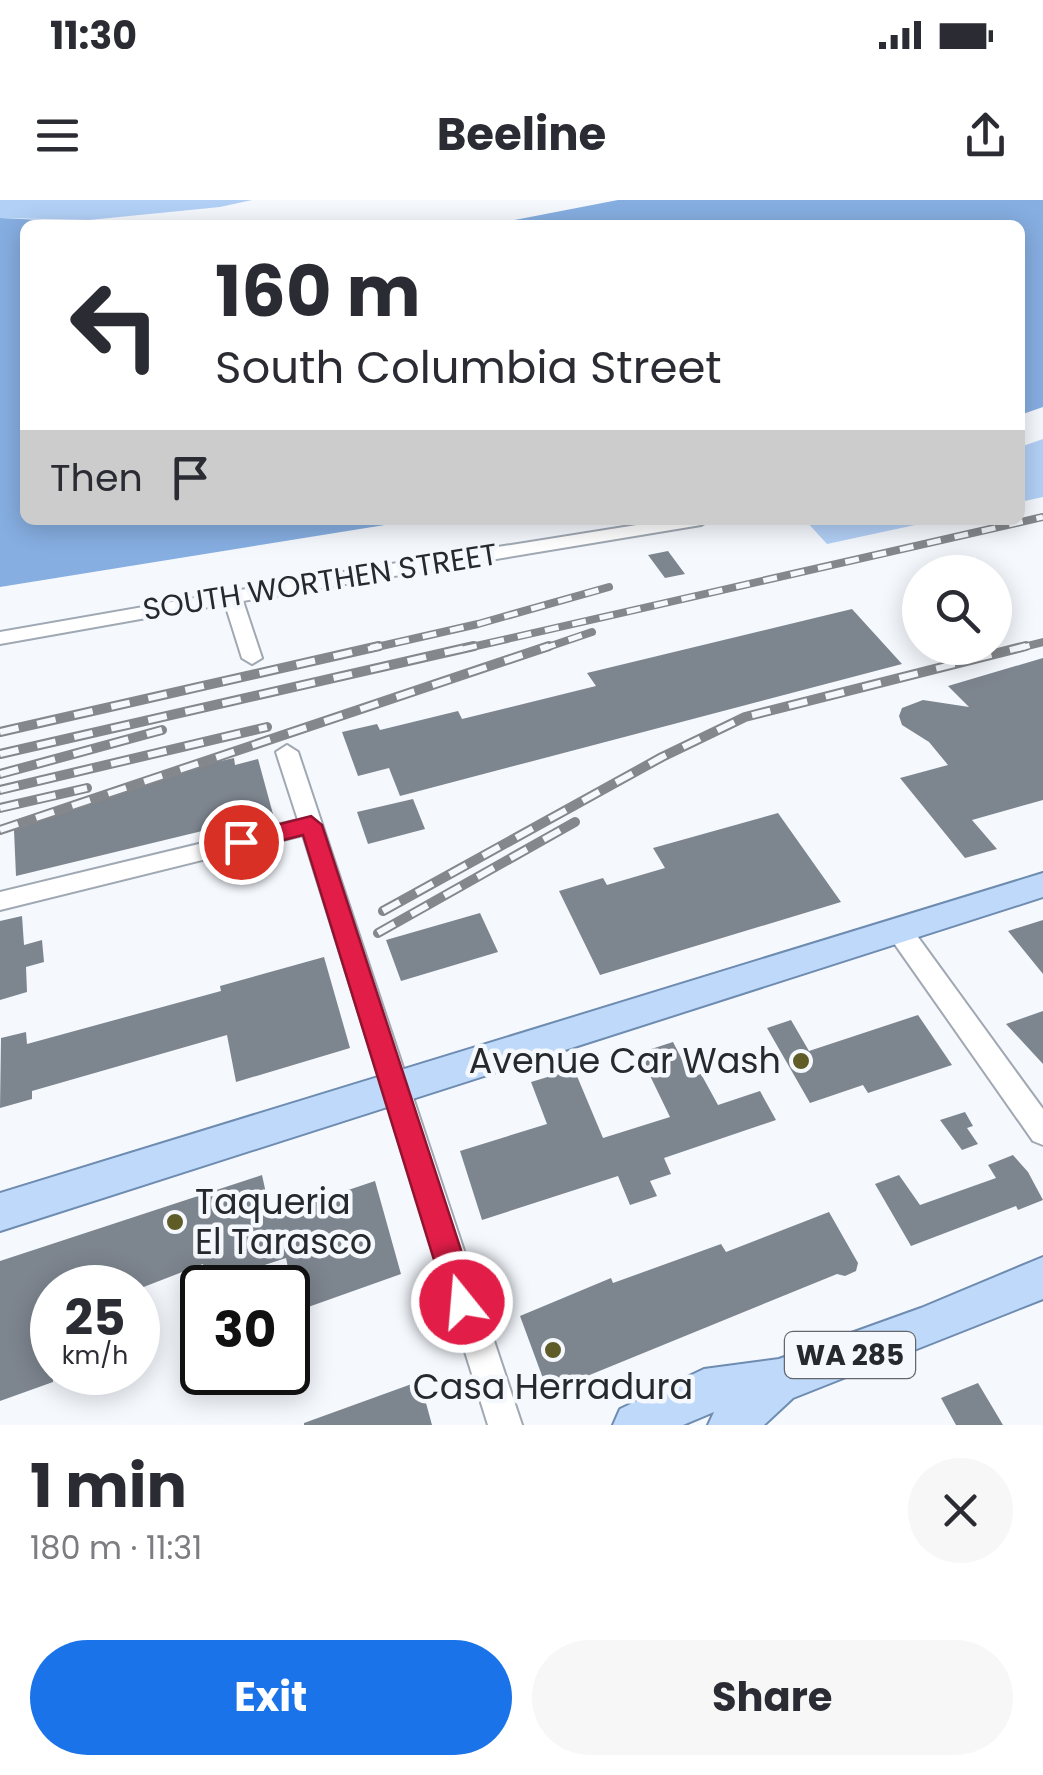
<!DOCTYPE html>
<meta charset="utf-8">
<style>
:root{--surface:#fff;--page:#f7f7f7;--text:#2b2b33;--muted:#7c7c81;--accent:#1a73e8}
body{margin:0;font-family:Poppins,sans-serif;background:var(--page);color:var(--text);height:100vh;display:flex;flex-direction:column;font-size:38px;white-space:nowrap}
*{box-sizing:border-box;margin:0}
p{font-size:32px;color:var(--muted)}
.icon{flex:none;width:55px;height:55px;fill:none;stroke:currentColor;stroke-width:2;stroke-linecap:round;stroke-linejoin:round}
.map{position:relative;height:1225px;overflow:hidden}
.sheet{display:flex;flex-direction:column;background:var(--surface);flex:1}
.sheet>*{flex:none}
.top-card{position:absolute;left:20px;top:20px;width:1005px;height:305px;border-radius:15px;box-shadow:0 5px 25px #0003;background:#fff;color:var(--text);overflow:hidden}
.tools{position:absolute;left:902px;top:355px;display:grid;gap:20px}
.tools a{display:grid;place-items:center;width:110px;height:110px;border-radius:50%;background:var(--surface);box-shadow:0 5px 25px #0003;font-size:50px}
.speed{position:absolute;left:30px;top:1065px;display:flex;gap:20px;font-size:50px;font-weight:700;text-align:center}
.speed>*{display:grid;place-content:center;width:130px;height:130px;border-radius:50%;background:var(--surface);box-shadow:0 5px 25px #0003;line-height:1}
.speed small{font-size:25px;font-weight:400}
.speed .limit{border:5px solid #111;border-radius:15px;background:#fff;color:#111}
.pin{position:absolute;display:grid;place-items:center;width:85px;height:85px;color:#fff;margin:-42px;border:5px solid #fff;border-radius:50%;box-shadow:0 2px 10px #0007}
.me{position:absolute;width:110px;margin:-55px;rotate:343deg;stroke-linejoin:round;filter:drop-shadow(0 0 8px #0008)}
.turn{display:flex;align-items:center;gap:35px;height:210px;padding:0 30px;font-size:45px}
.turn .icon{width:130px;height:130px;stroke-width:2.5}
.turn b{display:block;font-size:70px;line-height:85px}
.then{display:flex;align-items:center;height:95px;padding:0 30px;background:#0003;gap:20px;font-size:38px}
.round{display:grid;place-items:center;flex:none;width:105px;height:105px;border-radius:52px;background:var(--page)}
.overview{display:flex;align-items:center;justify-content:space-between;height:170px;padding:0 30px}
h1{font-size:60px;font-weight:700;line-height:75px}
.primary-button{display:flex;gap:20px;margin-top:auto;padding:20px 30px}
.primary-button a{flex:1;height:115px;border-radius:60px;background:var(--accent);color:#fff;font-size:40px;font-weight:700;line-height:115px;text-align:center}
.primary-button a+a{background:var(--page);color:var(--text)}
.status{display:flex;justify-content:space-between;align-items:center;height:70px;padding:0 50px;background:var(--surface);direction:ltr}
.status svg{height:28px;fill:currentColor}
header{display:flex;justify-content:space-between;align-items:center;height:130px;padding:0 30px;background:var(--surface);font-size:45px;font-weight:700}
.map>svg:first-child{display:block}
.green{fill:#b2d0f6}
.water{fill:#86aee1}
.building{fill:#7d858f}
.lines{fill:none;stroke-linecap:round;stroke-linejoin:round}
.minor-casing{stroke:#a0a8b3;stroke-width:4}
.major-casing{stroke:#6e8bb0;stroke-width:4}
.minor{fill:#fff;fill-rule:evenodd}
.major{fill:#bfd9fa;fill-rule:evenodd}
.rail-far1-casing{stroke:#84878b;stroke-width:8}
.rail-casing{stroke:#84878b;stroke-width:10}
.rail-far1{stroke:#f5f9fe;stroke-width:5;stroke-dasharray:14;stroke-linecap:butt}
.rail{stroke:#f5f9fe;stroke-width:6;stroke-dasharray:19;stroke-linecap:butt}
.route{fill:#e11d48;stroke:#92132f;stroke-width:2.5}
.poi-dot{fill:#605c28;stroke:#f5f9fe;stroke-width:4}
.labels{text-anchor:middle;stroke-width:9;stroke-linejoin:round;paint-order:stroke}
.shield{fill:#f5f9fe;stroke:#64676c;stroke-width:2.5}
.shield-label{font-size:28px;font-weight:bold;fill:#26292d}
.street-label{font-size:30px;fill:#26292d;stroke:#f5f9fe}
.near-poi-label{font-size:35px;fill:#26292d;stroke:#f5f9fe;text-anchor:end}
</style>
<div class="status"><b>11:30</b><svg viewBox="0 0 49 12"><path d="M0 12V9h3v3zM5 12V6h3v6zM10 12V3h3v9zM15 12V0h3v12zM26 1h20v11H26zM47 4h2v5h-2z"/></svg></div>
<header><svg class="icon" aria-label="menu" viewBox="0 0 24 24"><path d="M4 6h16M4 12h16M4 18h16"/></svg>Beeline<svg class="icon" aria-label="share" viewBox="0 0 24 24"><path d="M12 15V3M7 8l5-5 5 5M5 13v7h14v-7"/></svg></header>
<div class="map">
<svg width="1043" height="1225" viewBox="0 0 1043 1225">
<rect width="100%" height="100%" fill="#f5f9fe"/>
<path class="green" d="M0,0H252L220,7L89,20L0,18Z
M1043,239V297L1020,302V247Z
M805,320H938L827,344Z"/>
<path class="water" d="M618,0H1043V207L1020,215V25H489Z
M0,18L150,25H25V320H416L0,387Z"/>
<path class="building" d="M668,351L685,374L665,378L648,355Z
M852,409L902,464L400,596L389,568L358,576L342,532L377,524L380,530L458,511L462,519L596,486L587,473Z
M1043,458V600L972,620L997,649L965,658L900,578L948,565L929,542L902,525L899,516L902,508L923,500L969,507L948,486Z
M234,558L235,565L258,559L273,614L16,676L14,630L203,565Z
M413,599L425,629L368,644L357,612Z
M778,613L841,702L600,775L559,691L603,678L607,685L665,668L653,648Z
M480,713L498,752L401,781L386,740Z
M22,716L24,745L42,740L44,762L26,767L27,792L0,800V721Z
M1043,720V774L1008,731Z
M324,757L350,848L236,882L227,835L32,891V899L0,908L1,838L26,832L27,844L221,791L220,786Z
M1043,811V864L1006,824Z
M918,815L952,865L868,893L863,885L810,903L767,828L791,820L809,851Z
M673,842L691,877L701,874L718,905L760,891L776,920L664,958L671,974L650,981L657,996L630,1005L618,976L482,1020L460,951L547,924L531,882L574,869L603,938L670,917L639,853Z
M965,912L973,926L967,928L978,944L962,950L940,920Z
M1013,955L1028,972L1043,1000L1018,1010L1016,1006L911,1046L875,984L899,975L920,1005L996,978L988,965Z
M262,975L271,1016L375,981L401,1074L297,1111L286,1058L243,1072L246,1088H207L203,1064L141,1088H52L53,1182L0,1201V1061Z
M829,1012L858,1063L856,1071L845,1076L837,1074L548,1192L520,1116L611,1078L613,1083L721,1044L726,1052Z
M420,1181L432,1225H304V1223Z
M978,1183L1003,1225H956L941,1198Z"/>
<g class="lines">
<defs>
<path id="minor" d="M668,320H710L701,325L243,401L262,458L252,464L242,458L225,404L0,444V432L366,368Z
M287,545L298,552L522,1225H488L303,635L0,710V692L298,620L276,552Z
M898,719L907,722L1043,909V945L1033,941L889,736L886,729L889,722Z"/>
<path id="major" d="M1043,673V697L0,1031V993Z
M1043,1057V1099L793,1198L764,1225H708L714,1212L683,1225H613L620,1209L704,1169L779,1159L921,1108Z"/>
</defs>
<use href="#minor" class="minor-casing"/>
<use href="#major" class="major-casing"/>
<use href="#minor" class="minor"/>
<use href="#major" class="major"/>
<defs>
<path id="rail-far1" d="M368,449L478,424L609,387
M463,449L1043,317
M542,449L592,432
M1016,449L1043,442"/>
<path id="rail" d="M0,532L379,446
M0,554L474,446
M0,574L162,530
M0,590L267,527
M0,608L87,588
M0,630L549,446
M383,711L662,557L745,517L1026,446
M378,733L575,622"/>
</defs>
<use href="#rail-far1" class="rail-far1-casing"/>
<use href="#rail" class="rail-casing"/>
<use href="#rail-far1" class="rail-far1"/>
<use href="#rail" class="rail"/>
</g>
<path class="route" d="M311,616L322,625L478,1102L474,1113L462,1118L451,1113L447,1102L303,635L241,651L229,642L233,636Z"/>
<g class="poi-dot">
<circle cx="801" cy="861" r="10"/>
<circle cx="175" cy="1022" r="10"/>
<circle cx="553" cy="1150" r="10"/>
</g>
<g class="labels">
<rect class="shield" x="785" y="1132" width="130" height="46" rx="8"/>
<g class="shield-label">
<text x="850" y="1165">WA 285</text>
</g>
<g class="street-label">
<text transform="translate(320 382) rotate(-9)" y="10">SOUTH WORTHEN STREET</text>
</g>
<g class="near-poi-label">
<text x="781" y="873">Avenue Car Wash</text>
<text x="195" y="1014" text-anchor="start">Taqueria<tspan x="195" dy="40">El Tarasco</tspan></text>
<text x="553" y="1199" text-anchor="middle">Casa Herradura</text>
</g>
</g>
</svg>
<div class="tools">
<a><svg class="icon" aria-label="search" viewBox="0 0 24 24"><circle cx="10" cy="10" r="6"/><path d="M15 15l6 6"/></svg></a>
</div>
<div class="speed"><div>25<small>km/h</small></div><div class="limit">30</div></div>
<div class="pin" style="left:241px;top:642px;background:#d93025"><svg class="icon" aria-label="arrive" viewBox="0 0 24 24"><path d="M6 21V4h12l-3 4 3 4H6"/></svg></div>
<svg class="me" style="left:462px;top:1102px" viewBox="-20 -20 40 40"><circle r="17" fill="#e11d48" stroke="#fff" stroke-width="3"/><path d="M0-11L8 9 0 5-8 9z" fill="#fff"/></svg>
<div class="top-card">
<div class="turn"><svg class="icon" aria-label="left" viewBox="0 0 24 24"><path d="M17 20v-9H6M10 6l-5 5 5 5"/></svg><div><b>160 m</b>South Columbia Street</div></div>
<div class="then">Then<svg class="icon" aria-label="arrive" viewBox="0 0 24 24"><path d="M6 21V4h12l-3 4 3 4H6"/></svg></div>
</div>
</div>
<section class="sheet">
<div class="overview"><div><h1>1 min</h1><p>180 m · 11:31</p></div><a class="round"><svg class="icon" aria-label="close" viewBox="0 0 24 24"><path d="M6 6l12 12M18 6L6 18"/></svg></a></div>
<div class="primary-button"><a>Exit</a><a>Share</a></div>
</section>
